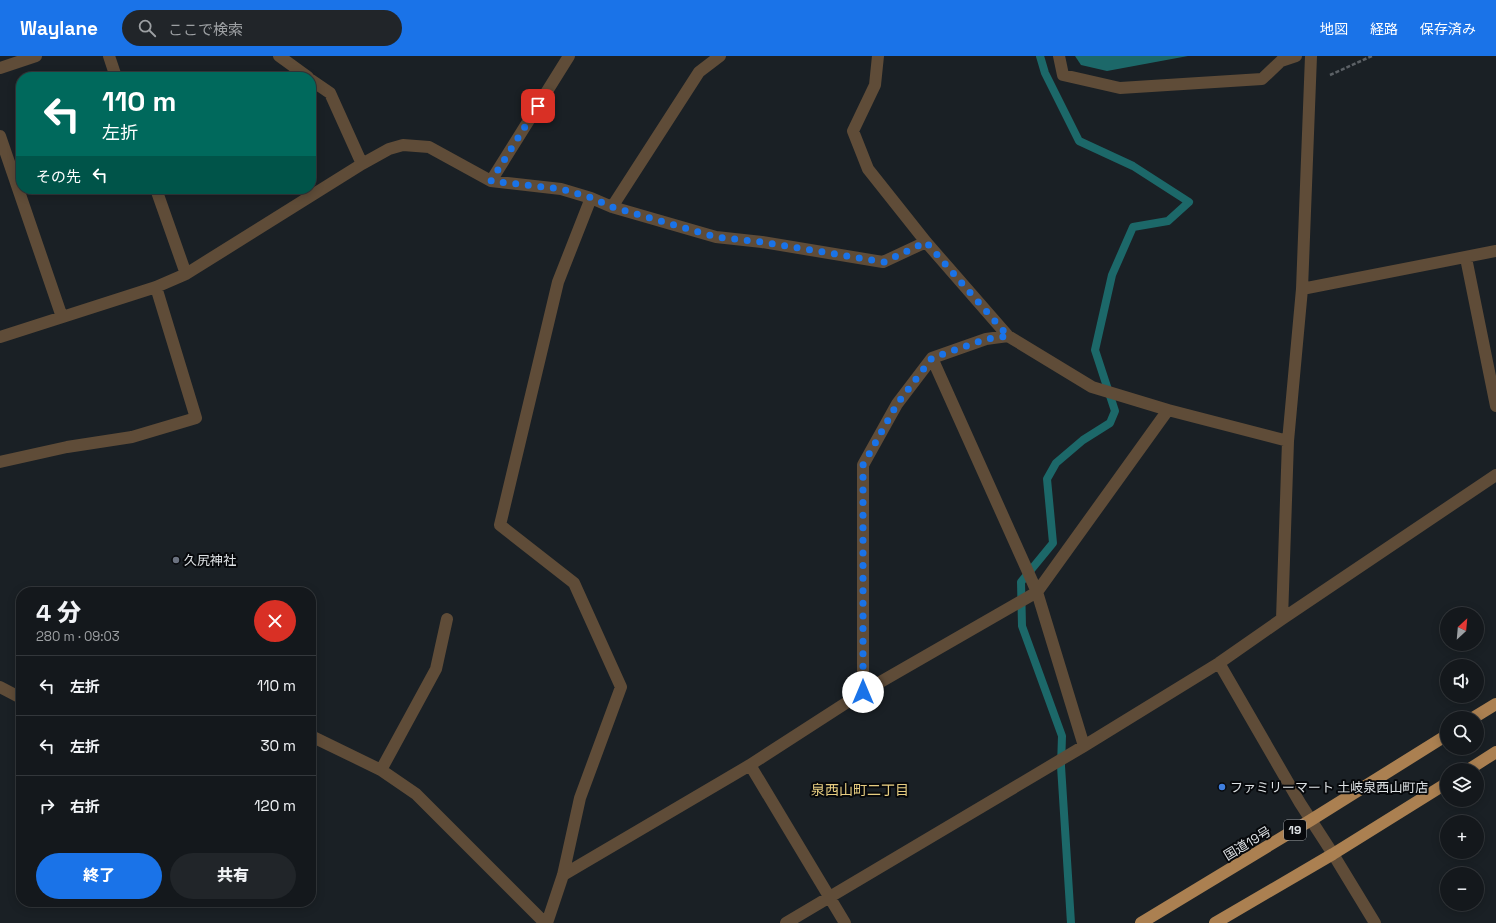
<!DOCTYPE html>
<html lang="ja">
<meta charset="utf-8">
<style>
:root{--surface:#14181c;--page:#212529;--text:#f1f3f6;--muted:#9da0a3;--line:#33373b;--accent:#1a73e8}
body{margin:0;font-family:"Space Grotesk","Noto Sans JP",sans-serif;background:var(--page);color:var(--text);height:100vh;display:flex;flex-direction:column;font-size:15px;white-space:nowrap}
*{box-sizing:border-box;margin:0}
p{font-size:13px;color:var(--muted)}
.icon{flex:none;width:22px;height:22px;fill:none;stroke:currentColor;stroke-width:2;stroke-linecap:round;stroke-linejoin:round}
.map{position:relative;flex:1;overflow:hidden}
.side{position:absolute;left:16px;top:531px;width:300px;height:320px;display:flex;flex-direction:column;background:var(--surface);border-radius:16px;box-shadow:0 2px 10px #0003,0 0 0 1px var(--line)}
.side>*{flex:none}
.guide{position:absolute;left:16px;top:16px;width:300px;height:122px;border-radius:16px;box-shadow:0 2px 10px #0003,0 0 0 1px var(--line);background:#00695c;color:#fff;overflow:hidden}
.needle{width:26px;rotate:26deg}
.fabs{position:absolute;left:1440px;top:551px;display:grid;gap:8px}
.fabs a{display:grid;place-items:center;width:44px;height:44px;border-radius:50%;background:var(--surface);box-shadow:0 2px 10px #0003,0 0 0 1px var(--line);font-size:20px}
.pin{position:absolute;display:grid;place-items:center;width:34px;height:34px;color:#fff;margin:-17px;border-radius:8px;box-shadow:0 2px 6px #0006}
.me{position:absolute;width:44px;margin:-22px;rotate:0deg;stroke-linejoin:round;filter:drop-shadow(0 0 3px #0008)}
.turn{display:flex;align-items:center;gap:14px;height:84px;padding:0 20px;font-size:18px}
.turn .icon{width:52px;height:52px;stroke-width:2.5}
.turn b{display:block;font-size:28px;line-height:34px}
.then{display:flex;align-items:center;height:38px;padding:0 20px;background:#0003;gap:8px;font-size:15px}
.round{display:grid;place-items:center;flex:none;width:42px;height:42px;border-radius:21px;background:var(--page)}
.overview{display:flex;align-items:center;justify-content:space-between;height:68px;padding:0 20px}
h1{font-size:24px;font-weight:800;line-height:30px}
.button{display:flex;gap:8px;margin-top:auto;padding:8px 20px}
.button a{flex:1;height:46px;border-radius:24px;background:var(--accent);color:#fff;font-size:16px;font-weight:800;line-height:46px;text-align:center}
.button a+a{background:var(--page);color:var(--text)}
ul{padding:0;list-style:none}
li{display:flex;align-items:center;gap:12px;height:60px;padding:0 20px;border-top:1px solid var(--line)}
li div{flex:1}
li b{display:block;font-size:15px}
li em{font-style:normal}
header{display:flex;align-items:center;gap:24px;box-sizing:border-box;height:56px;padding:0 20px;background:var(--accent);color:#fff}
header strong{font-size:19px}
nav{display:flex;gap:22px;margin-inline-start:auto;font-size:14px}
.search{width:280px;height:36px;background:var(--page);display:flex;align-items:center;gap:10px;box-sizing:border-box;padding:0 14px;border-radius:22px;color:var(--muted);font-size:15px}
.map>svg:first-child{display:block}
.water{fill:#1c6869}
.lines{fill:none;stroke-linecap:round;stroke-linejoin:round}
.stream{stroke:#1c6869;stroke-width:8}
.path{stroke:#5c6166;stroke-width:2.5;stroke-dasharray:4 2;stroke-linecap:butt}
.minor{stroke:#5f4c38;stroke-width:12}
.trunk{stroke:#ab8051;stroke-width:12}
.route{stroke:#1a73e8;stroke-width:7;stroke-dasharray:0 12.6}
.worship-dot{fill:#6b7280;stroke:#07090c;stroke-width:1.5}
.shop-dot{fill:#3f7fe0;stroke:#07090c;stroke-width:1.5}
.labels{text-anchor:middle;stroke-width:4;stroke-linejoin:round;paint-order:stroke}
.shield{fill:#07090c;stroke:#9ea1a4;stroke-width:1}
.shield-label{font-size:12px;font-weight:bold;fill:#dee2e5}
.poi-label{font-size:13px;fill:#dee2e5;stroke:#07090c;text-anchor:start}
.street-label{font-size:13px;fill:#dee2e5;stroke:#07090c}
.neighbourhood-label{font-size:14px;fill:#e7cd81;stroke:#07090c}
</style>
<header>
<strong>Waylane</strong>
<div class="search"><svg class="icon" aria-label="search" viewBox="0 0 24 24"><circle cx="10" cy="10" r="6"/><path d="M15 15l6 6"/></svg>ここで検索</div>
<nav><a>地図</a><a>経路</a><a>保存済み</a></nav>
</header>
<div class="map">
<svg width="1496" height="867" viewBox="0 0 1496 867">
<rect width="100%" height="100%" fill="#1a2025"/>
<path class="water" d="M1075,0H1188L1107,15L1081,9Z"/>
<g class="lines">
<path class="stream" d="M1040,0L1045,17L1079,85L1133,110L1189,146L1168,165L1133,171L1112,219L1095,294L1115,355L1110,367L1083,384L1056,407L1047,423L1053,487L1021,526L1022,570L1062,680L1061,710L1071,867"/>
<path class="path" d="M1330,19L1372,0"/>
<path class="minor" d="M109,0L116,21
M279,0L308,21
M878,0L875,29L853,75L868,113L926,186L1008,280
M1059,0L1063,19L1120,32L1262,23L1281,5L1296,0
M0,12L36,0
M0,80L62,261
M362,108L389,93L403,89L429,91L491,125L561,133L591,142L612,151L716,181L762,186L883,206L926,186
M491,125L569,0
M156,133L186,218
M612,151L699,16L720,0
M1466,202L1496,350
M1302,233L1496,195
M0,281L156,231L186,218L362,108L330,37L311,24
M932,302L1037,536L1084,690
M0,406L67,391L132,381L196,362L156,231
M1282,563L1288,385L1302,233L1311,0
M1219,607L1300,747L1333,798L1375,867
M0,631L21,642
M863,636V409L897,348L932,302L986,283L1008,280L1092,331L1168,354L1288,385
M311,680L381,714L416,738L545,867
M750,709L845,867
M381,714L436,613L447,563
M563,819L750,709L863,636L1037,536L1168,354
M547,867L563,819L580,742L621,631L574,527L500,469L558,226L591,142
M786,867L1084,690L1219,607L1282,563L1496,419"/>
<path class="trunk" d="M1473,662L1496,648
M1468,714L1496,696
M1141,867L1311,764L1447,679
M1215,867L1333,798L1447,727"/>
</g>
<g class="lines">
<path class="route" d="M538,50L491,125L561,133L592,142L612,151L716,181L762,186L884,206L926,186L1008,280L986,283L932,302L897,348L863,409V636"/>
</g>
<circle class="worship-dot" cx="176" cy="504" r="4"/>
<circle class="shop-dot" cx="1222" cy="731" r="4"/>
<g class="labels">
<rect class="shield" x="1284" y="764" width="22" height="20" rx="3"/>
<g class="shield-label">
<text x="1295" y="778">19</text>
</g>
<g class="poi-label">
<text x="184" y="509">久尻神社</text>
<text x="1230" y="736">ファミリーマート 土岐泉西山町店</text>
</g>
<g class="street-label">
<text transform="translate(1247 787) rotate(-31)" y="5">国道19号</text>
</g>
<g class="neighbourhood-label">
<text x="860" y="739">泉西山町二丁目</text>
</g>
</g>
</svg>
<div class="fabs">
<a><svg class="needle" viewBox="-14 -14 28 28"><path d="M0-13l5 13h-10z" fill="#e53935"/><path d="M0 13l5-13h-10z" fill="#9da0a3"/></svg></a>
<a><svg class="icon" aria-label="sound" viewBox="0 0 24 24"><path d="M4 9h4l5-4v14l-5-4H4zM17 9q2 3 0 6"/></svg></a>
<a><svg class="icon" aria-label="search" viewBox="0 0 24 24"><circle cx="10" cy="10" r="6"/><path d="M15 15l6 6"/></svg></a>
<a><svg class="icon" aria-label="layers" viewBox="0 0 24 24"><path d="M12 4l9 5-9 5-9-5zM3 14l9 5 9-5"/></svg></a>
<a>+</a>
<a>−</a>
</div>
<div class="pin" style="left:538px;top:50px;background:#d93025"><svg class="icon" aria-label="arrive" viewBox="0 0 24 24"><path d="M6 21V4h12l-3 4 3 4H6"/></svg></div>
<svg class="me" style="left:863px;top:636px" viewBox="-20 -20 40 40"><circle r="19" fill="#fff"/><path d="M0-13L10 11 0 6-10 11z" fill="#1a73e8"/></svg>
<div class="guide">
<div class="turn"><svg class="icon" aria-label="left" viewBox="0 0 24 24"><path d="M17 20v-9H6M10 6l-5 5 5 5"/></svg><div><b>110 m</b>左折</div></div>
<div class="then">その先<svg class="icon" aria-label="left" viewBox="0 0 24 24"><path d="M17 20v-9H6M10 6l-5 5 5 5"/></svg></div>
</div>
<section class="side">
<div class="overview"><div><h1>4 分</h1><p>280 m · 09:03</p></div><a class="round" style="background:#d93025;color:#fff"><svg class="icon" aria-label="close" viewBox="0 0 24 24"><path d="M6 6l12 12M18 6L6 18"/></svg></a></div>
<ul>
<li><svg class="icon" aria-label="left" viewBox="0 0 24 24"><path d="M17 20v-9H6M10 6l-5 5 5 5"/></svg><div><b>左折</b></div><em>110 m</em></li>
<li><svg class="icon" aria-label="left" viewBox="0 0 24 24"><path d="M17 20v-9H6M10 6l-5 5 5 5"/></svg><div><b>左折</b></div><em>30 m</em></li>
<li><svg class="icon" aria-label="right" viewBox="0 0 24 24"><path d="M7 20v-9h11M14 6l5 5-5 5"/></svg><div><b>右折</b></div><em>120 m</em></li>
</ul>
<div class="button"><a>終了</a><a>共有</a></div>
</section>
</div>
